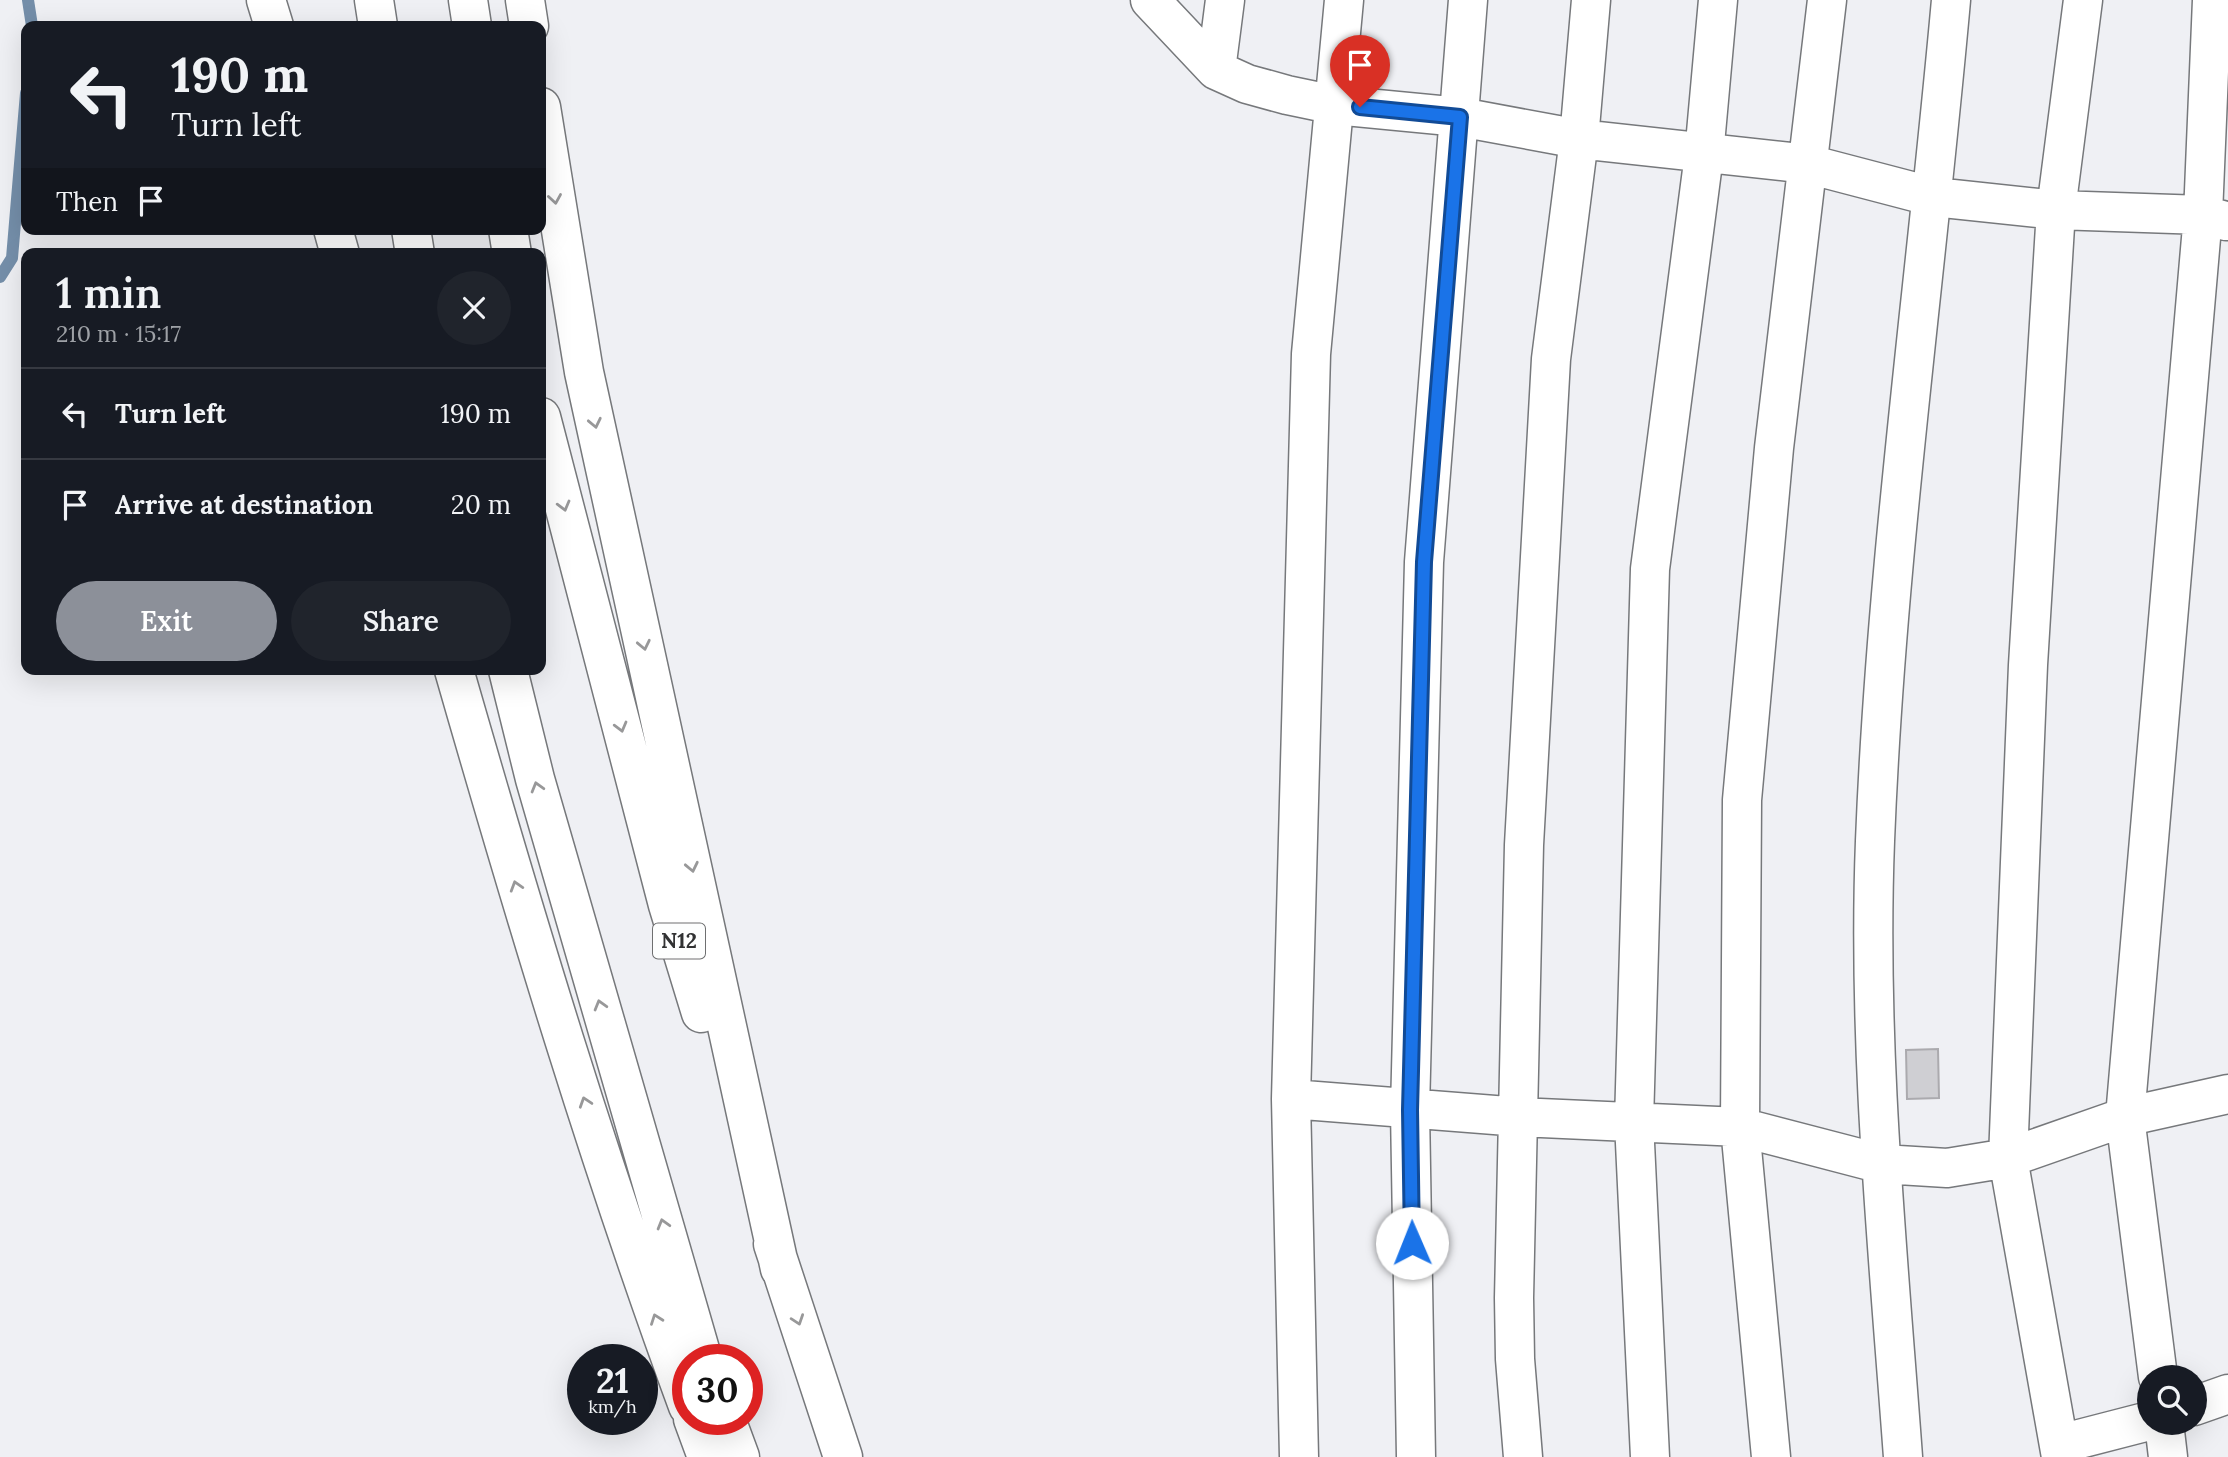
<!DOCTYPE html>
<meta charset="utf-8">
<style>
:root{--surface:#171b24;--page:#20242c;--text:#f1f3f6;--muted:#9ea1a6;--line:#363941;--accent:#8c9099}
body{margin:0;font-family:Lora,serif;background:var(--page);color:var(--text);height:100vh;display:flex;flex-direction:column;font-size:26px;white-space:nowrap}
*{box-sizing:border-box;margin:0}
p{font-size:23px;color:var(--muted)}
.icon{flex:none;width:38px;height:38px;fill:none;stroke:currentColor;stroke-width:2;stroke-linecap:round;stroke-linejoin:round}
.map{position:relative;flex:1;overflow:hidden}
.side{position:absolute;left:21px;top:248px;width:525px;height:427px;display:flex;flex-direction:column;background:var(--surface);border-radius:14px;box-shadow:0 7px 28px #0002}
.side>*{flex:none}
.banner{position:absolute;left:21px;top:21px;width:525px;height:214px;border-radius:14px;box-shadow:0 7px 28px #0002;background:#171b24;color:var(--text);overflow:hidden}
.buttons{position:absolute;left:2137px;top:1365px;display:grid;gap:14px}
.buttons a{display:grid;place-items:center;width:70px;height:70px;border-radius:50%;background:var(--surface);box-shadow:0 7px 28px #0002;font-size:35px}
.speed{position:absolute;left:567px;top:1344px;display:flex;gap:14px;font-size:35px;font-weight:700;text-align:center}
.speed>*{display:grid;place-content:center;width:91px;height:91px;border-radius:50%;background:var(--surface);box-shadow:0 7px 28px #0002;line-height:1}
.speed small{font-size:18px;font-weight:400}
.speed .limit{border:10px solid #d22;background:#fff;color:#111}
.pin{position:absolute;display:grid;place-items:center;width:60px;height:60px;color:#fff;margin:-72px -30px;border-radius:50% 50% 50% 0;rotate:-45deg;box-shadow:0 0 7px #0007}
.pin .icon{rotate:45deg}
.me{position:absolute;width:77px;margin:-38px;rotate:359deg;stroke-linejoin:round;filter:drop-shadow(0 0 5px #0008)}
.turn{display:flex;align-items:center;gap:24px;height:147px;padding:0 35px;font-size:32px}
.turn .icon{width:91px;height:91px;stroke-width:2.5}
.turn b{display:block;font-size:49px;line-height:60px}
.then{display:flex;align-items:center;height:66px;padding:0 35px;background:#0003;gap:14px;font-size:26px}
.round{display:grid;place-items:center;flex:none;width:74px;height:74px;border-radius:37px;background:var(--page)}
.summary{display:flex;align-items:center;justify-content:space-between;height:119px;padding:0 35px}
h1{font-size:42px;font-weight:600;line-height:52px}
.button{display:flex;gap:14px;margin-top:auto;padding:14px 35px}
.button a{flex:1;height:80px;border-radius:42px;background:var(--accent);color:#fff;font-size:28px;font-weight:600;line-height:80px;text-align:center}
.button a+a{background:var(--page);color:var(--text)}
ul{padding:0;list-style:none}
li{display:flex;align-items:center;gap:21px;height:91px;padding:0 35px;border-top:2px solid var(--line)}
li div{flex:1}
li b{display:block;font-size:26px}
li em{font-style:normal}
.map>svg:first-child{display:block}
.lines{fill:none;stroke-linecap:round;stroke-linejoin:round}
.stream{stroke:#748ea9;stroke-width:12}
.building{fill:#cfcfd3;stroke:#abaaae;stroke-width:2}
.minor-casing{stroke:#76787b;stroke-width:41}
.motorway-casing{stroke:#76787b;stroke-width:41}
.minor{stroke:#fff;stroke-width:38}
.motorway{stroke:#fff;stroke-width:38}
.oneway{stroke:#989899}
.route-casing{stroke:#114b97;stroke-width:18}
.route{stroke:#1a73e8;stroke-width:12}
.labels{text-anchor:middle;stroke-width:5;stroke-linejoin:round;paint-order:stroke}
.shield{fill:#fdfefe;stroke:#6e6f70;stroke-width:2}
.shield-label{font-size:21px;font-weight:bold;fill:#313233}
</style>
<div class="map">
<svg width="2228" height="1457" viewBox="0 0 2228 1457">
<rect width="100%" height="100%" fill="#eff0f4"/>
<g class="lines">
<path class="stream" d="M28,0L32,26
M0,277L12,258L26,93"/>
</g>
<path class="building" d="M1938,1049L1939,1098L1907,1099L1906,1050Z"/>
<g class="lines">
<defs>
<path id="minor" d="M1150,0L1216,70L1247,84L1287,95L1335,105L1460,117L1579,139L1808,164L1934,197L2056,210L2203,215L2226,221
M1216,70L1225,0
M1291,1099L1520,1117L1740,1127L1882,1164L1947,1168L2008,1158L2125,1117L2228,1094
M2158,1377L2125,1117L2203,215L2212,0
M2194,1406L2228,1394
M2164,1423L2168,1457
M2060,1444L2149,1421
M1299,1457L1291,1099L1311,354L1344,0
M1416,1457L1410,1110L1424,562L1468,0
M1523,1457L1515,1359L1514,1298L1524,845L1551,359L1579,139L1591,0
M1650,1457L1634,1122L1650,569L1704,155L1718,0
M1771,1457L1740,1127L1742,800L1774,448L1827,0
M1903,1457C1888,1252 1867,1046 1875,841C1886,560 1926,280 1951,0
M2061,1457L2008,1158L2028,665L2056,210L2083,0"/>
<path id="motorway" d="M266,0L274,26
M374,0L378,26
M468,0L472,26
M525,0L529,26
M541,107L584,372L780,1269
M333,229L340,254
M411,229L415,254
M508,229L512,254
M541,417L668,905L701,1013
M454,670C525,917 599,1164 688,1406
M508,670L535,779L703,1360
M773,1244L843,1457
M693,1419L707,1457
M726,1419L740,1457"/>
</defs>
<use href="#minor" class="minor-casing"/>
<use href="#motorway" class="motorway-casing"/>
<use href="#minor" class="minor"/>
<use href="#motorway" class="motorway"/>
</g>
<defs><path id="oneway-chevron" d="M-2-3.5L2.5 0L-2 3.5" fill="none" stroke-width="1.6" stroke-linecap="round" stroke-linejoin="round" transform="scale(1.75)"/></defs>
<g class="oneway">
<use href="#oneway-chevron" transform="translate(555 199) rotate(81)"/>
<use href="#oneway-chevron" transform="translate(595 423) rotate(78)"/>
<use href="#oneway-chevron" transform="translate(564 506) rotate(75)"/>
<use href="#oneway-chevron" transform="translate(644 645) rotate(78)"/>
<use href="#oneway-chevron" transform="translate(621 727) rotate(75)"/>
<use href="#oneway-chevron" transform="translate(537 787) rotate(-106)"/>
<use href="#oneway-chevron" transform="translate(692 867) rotate(78)"/>
<use href="#oneway-chevron" transform="translate(516 886) rotate(-107)"/>
<use href="#oneway-chevron" transform="translate(600 1005) rotate(-106)"/>
<use href="#oneway-chevron" transform="translate(585 1102) rotate(-108)"/>
<use href="#oneway-chevron" transform="translate(663 1224) rotate(-106)"/>
<use href="#oneway-chevron" transform="translate(656 1319) rotate(-110)"/>
<use href="#oneway-chevron" transform="translate(798 1320) rotate(71)"/>
</g>
<g class="lines">
<defs>
<path id="route" d="M1360,107L1460,117L1424,562L1410,1110L1412,1243"/>
</defs>
<use href="#route" class="route-casing"/>
<use href="#route" class="route"/>
</g>
<g class="labels">
<rect class="shield" x="653" y="923.5" width="52" height="35" rx="5"/>
<g class="shield-label">
<text x="679" y="948">N12</text>
</g>
</g>
</svg>
<div class="buttons">
<a><svg class="icon" aria-label="search" viewBox="0 0 24 24"><circle cx="10" cy="10" r="6"/><path d="M15 15l6 6"/></svg></a>
</div>
<div class="speed"><div>21<small>km/h</small></div><div class="limit">30</div></div>
<div class="pin" style="left:1360px;top:107px;background:#d93025"><svg class="icon" aria-label="arrive" viewBox="0 0 24 24"><path d="M6 21V4h12l-3 4 3 4H6"/></svg></div>
<svg class="me" style="left:1412px;top:1243px" viewBox="-20 -20 40 40"><circle r="19" fill="#fff"/><path d="M0-13L10 11 0 6-10 11z" fill="#1a73e8"/></svg>
<div class="banner">
<div class="turn"><svg class="icon" aria-label="left" viewBox="0 0 24 24"><path d="M17 20v-9H6M10 6l-5 5 5 5"/></svg><div><b>190 m</b>Turn left</div></div>
<div class="then">Then<svg class="icon" aria-label="arrive" viewBox="0 0 24 24"><path d="M6 21V4h12l-3 4 3 4H6"/></svg></div>
</div>
<section class="side">
<div class="summary"><div><h1>1 min</h1><p>210 m · 15:17</p></div><a class="round"><svg class="icon" aria-label="close" viewBox="0 0 24 24"><path d="M6 6l12 12M18 6L6 18"/></svg></a></div>
<ul>
<li><svg class="icon" aria-label="left" viewBox="0 0 24 24"><path d="M17 20v-9H6M10 6l-5 5 5 5"/></svg><div><b>Turn left</b></div><em>190 m</em></li>
<li><svg class="icon" aria-label="arrive" viewBox="0 0 24 24"><path d="M6 21V4h12l-3 4 3 4H6"/></svg><div><b>Arrive at destination</b></div><em>20 m</em></li>
</ul>
<div class="button"><a>Exit</a><a>Share</a></div>
</section>
</div>
